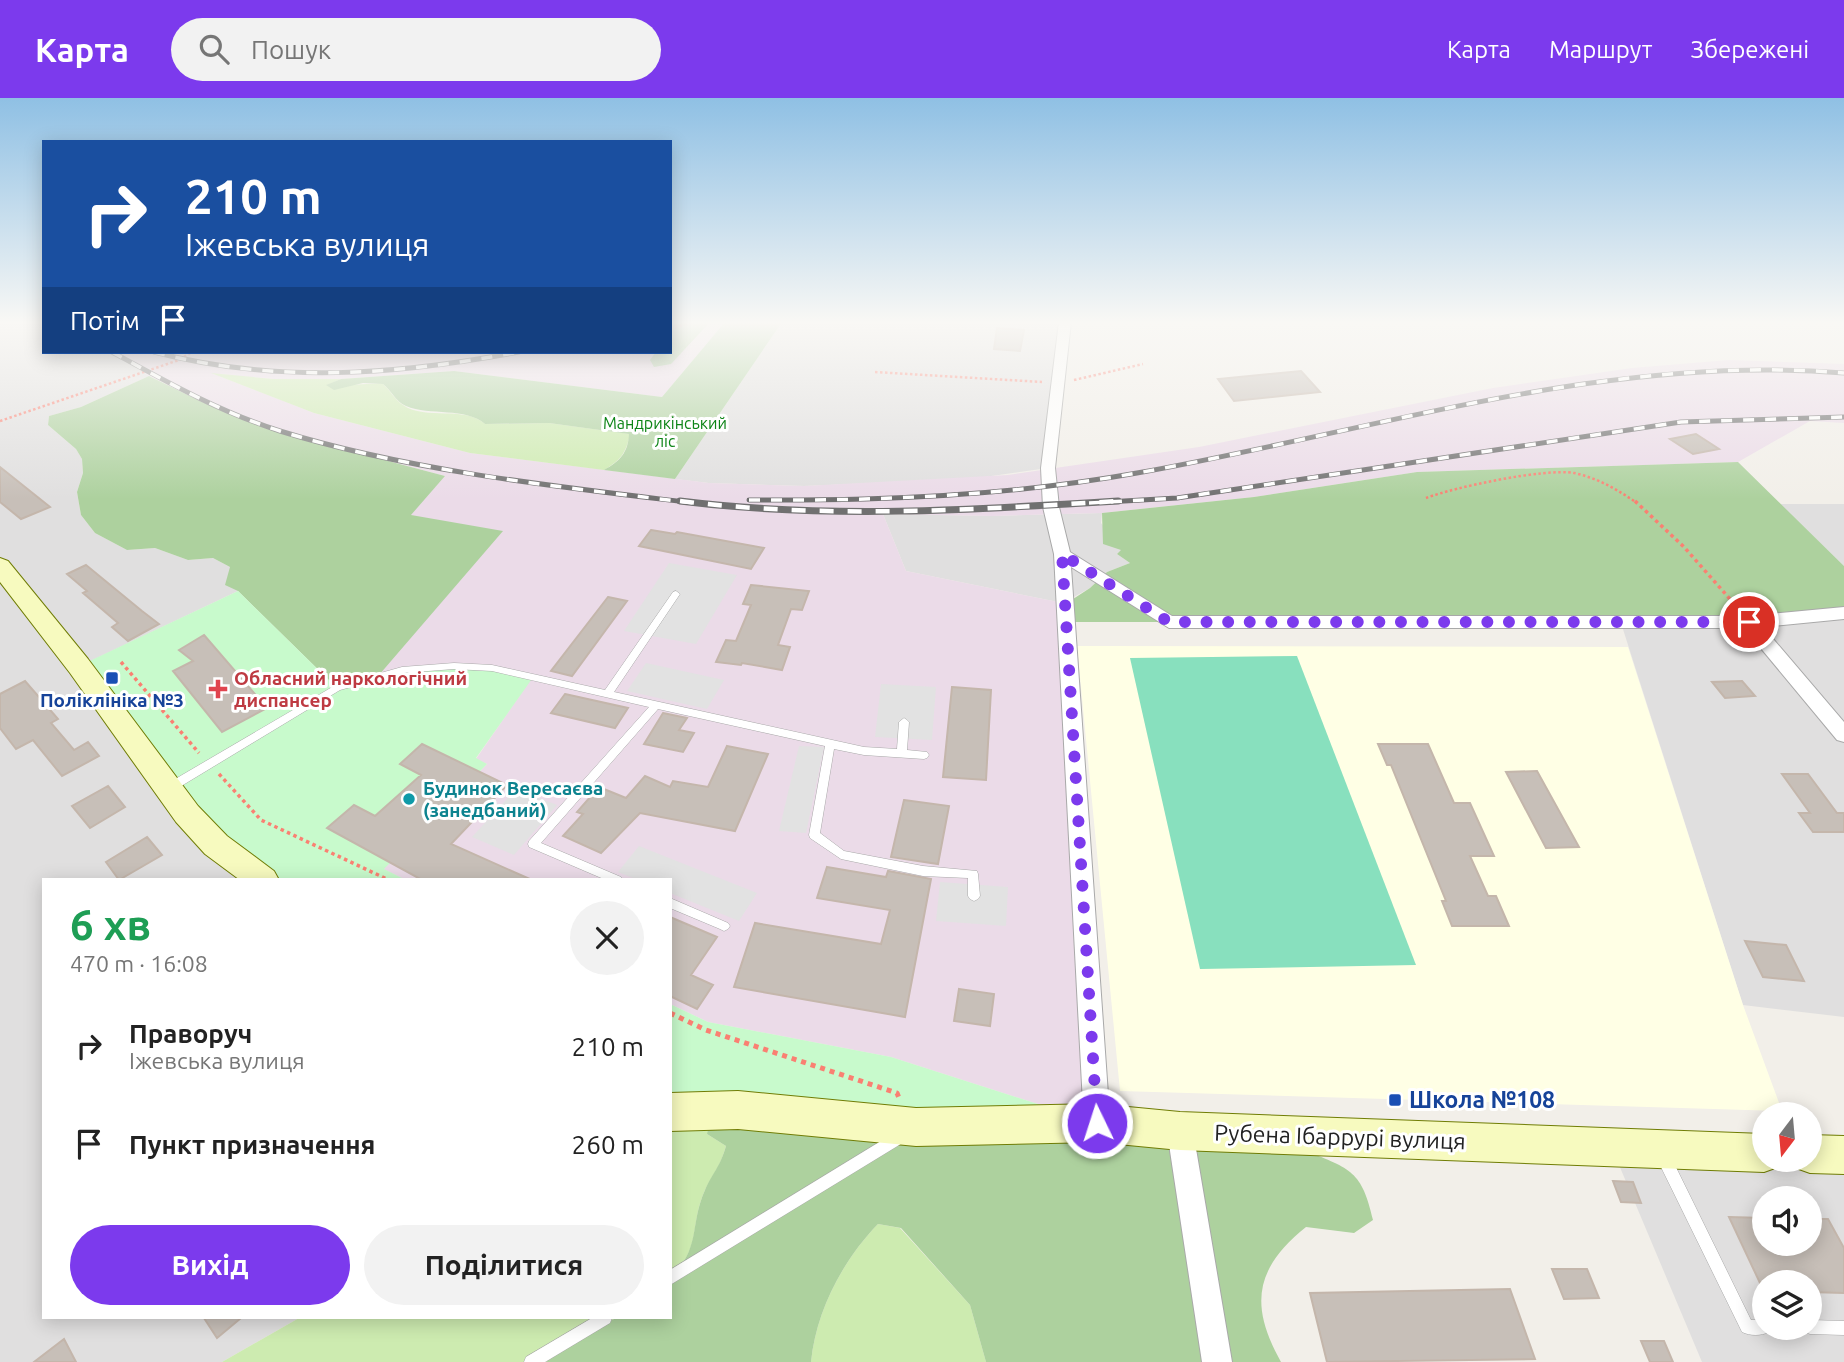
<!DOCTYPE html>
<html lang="uk">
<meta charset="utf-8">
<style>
:root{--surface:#fff;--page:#f2f2f2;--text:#222;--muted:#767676;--accent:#7c3aed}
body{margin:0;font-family:Ubuntu,sans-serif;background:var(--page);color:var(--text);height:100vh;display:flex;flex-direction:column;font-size:26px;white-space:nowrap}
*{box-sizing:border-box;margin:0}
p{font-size:23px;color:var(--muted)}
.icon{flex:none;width:38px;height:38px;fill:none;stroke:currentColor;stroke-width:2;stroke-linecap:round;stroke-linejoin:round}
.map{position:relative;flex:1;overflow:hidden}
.details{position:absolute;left:42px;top:780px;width:630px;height:441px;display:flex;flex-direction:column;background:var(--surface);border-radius:0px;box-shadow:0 4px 18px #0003}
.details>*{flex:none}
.banner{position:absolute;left:42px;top:42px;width:630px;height:214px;border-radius:0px;box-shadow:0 4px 18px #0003;background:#1a4fa0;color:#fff;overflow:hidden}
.needle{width:46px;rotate:196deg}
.tools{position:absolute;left:1752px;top:1004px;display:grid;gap:14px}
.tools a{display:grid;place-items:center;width:70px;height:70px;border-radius:50%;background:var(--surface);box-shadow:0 4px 18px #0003;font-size:35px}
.pin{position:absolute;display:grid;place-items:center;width:60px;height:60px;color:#fff;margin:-30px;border:4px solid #fff;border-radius:50%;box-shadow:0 2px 7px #0007}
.me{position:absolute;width:77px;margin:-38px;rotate:356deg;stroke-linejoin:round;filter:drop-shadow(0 0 5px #0008)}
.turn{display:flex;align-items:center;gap:24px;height:147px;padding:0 28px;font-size:32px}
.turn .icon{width:91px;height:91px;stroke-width:2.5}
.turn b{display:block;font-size:49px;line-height:60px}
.then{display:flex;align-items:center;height:66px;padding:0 28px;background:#0003;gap:14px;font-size:26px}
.round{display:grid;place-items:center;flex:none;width:74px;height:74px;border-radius:37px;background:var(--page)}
.headline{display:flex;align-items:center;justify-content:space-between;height:119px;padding:0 28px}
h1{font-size:42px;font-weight:700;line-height:52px;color:#1e9e55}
.cta{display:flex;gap:14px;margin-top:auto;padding:14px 28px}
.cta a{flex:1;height:80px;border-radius:42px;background:var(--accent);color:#fff;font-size:28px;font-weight:700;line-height:80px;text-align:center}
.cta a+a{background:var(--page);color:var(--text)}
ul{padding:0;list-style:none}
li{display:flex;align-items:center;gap:21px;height:98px;padding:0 28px}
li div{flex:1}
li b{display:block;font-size:26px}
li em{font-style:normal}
header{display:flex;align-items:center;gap:42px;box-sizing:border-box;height:98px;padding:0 35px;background:var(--accent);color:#fff}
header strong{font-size:33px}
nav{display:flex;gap:38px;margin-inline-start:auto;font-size:24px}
.search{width:490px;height:63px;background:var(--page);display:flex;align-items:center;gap:18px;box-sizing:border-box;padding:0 24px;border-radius:38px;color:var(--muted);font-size:26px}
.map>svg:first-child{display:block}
.residential{fill:#e0dfdf;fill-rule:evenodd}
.industrial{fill:#ebdbe8}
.education{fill:#ffffe5}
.grass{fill:#cdebb0}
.forest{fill:#add19e}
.park{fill:#c8facc}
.pitch{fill:#88e0be}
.parking{fill:#e2e2e2}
.building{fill:#c7bfb8;stroke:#c4b6ab;stroke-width:2}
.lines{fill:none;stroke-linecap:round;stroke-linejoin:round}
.lane-casing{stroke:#a9a9a9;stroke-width:1}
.street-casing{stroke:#a9a9a9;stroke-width:2}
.secondary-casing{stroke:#707d05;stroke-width:2}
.path-far2{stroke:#fa8072;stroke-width:2.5;stroke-dasharray:2.5 2.5;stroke-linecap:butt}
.path-far1{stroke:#fa8072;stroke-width:3.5;stroke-dasharray:3.5 3.5;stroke-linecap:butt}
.path{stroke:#fa8072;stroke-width:5;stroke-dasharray:5 5;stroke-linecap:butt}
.lane{fill:#fff;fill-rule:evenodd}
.street{fill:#fff;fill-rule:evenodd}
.secondary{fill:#f7fabf;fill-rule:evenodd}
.rail-far1-casing{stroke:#707070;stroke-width:5}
.rail-casing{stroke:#707070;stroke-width:7}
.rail-far1{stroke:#fff;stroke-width:3.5;stroke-dasharray:11;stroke-linecap:butt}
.rail{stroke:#fff;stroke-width:4.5;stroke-dasharray:14;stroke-linecap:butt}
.route{stroke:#7c3aed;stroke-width:12;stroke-dasharray:0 21.6}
.transit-dot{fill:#1a4fb4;stroke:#fff;stroke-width:2.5}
.health-dot{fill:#e0444e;stroke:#fff;stroke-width:2.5}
.culture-dot{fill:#0f9aa8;stroke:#fff;stroke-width:2.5}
.labels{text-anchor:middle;stroke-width:6;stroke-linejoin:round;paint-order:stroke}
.far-park-label{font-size:16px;fill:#0c8416;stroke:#fff}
.health-label{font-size:19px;font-weight:bold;fill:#be3a42;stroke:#fff;text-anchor:start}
.transit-label{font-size:19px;font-weight:bold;fill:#164399;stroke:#fff}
.culture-label{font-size:19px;font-weight:bold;fill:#0d838f;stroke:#fff;text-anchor:start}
.near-transit-label{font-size:23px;font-weight:bold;fill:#164399;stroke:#fff;text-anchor:start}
.near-street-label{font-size:23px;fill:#222;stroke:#fff}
</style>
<header>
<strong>Карта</strong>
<div class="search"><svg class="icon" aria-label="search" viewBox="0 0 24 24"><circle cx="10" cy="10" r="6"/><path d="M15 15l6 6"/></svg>Пошук</div>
<nav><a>Карта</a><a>Маршрут</a><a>Збережені</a></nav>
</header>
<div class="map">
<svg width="1844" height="1264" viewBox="0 0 1844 1264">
<rect width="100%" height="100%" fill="#f2efe9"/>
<path class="residential" d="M0,224H44V254H113L149,278L81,309L49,318L48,327L76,351L82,361L83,375L77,394L81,417L95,435L127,452L155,450L188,462L213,460L230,469L238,493L80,568L216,747L263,782H44V1220H299L222,1264H0Z
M782,224H1065L1048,370L970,381L804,388L709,385L675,381Z
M1780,406H1844V468Z
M1102,415L1101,425L1122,452L1117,456L1130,465L1107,474L1090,490L1063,505L906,473L883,416L993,418Z
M1844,515V919L1743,907L1621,525Z
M1611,1048L1764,1062H1810V1056L1844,1057V1264H1702ZM1764,1101H1810V1146H1764ZM1764,1185H1810V1230H1764Z"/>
<path class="industrial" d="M670,224H725L662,299L454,273L341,281H273L214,276L314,315L470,355L709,385L804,388L1008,377L1199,349L1493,290L1632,270L1729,262L1844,266V325L1810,323L1738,364L1417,374L1254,399L1102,415L993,418L883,416L906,473L1063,505L1097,1025L891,959L708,924L670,906V782H406L383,771L487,666L476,661L533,578L379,577L410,417L445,378L282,335L202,304L149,278L113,254H670Z"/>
<path class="education" d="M1077,548L1628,549L1743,907L1782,1013L1120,993Z"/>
<path class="grass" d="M211,275L273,281H341L327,287C346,289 363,285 383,286C390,292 395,302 403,307C426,323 464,307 485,326L549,325L630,336C626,355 621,362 604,372L470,355L314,315Z
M738,1012L707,1036L726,1048C720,1069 714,1074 705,1092C689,1127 703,1147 670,1181V1014Z
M878,1126L900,1130L970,1207L986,1264H811C816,1213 843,1162 878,1126Z
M299,1220H616L566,1246L546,1264H222Z"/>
<path class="forest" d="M670,224H710L671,266L654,269L650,262L656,254H670Z
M725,224H782L675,381L604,372C620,363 628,355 629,336L549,325L485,326C466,309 430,318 406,308C395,303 392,293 383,286L363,285L334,292L326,287L341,281L454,273L662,299Z
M149,278L202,304L282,335L445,378L411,417L503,433L379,577L337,590L238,493L225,487L230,469L213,460L188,462L155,450L127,452L95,435L81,417L77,394L83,375L82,361L76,351L48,327L49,318L81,309Z
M1738,364L1844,468V515L1749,524H1065L1070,503L1090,490L1107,474L1130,465L1117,456L1121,452L1103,446L1102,415L1254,399L1417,374Z
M713,1014L1306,1053C1351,1071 1362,1073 1373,1122L1354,1135L1306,1129C1255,1170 1249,1207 1281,1264H986L970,1207L901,1130L878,1126C843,1162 816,1213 811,1264H546L566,1246L616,1220H670V1181C702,1148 689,1128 705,1092C713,1074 720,1069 726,1048L707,1036Z"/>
<path class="park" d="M238,493L337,590L379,577L454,568L534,578L476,660L487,666L384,771L406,782H263L216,747L79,568Z
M670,906L708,924L891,959L1097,1025L670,1014Z"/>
<path class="pitch" d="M1297,558L1416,867L1200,871L1130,560Z"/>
<path class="parking" d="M669,465L737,477L696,546L624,533Z
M646,565L724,582L707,611L627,593Z
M881,586L936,589L932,642L875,639Z
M799,648L824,649L806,735L779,733Z
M516,691L557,707L514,757L472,739Z
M639,748L757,795L739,823L670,795V782H638L618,774Z
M940,784L1008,789L1006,828L936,823Z"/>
<path class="building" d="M997,230L1024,232L1020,253L994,251Z
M1301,273L1320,294L1234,303L1218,281Z
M1696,336L1719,351L1693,356L1670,341Z
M0,369L50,409L21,421L0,404Z
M651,432L675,436L677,434L764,450L751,471L639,448Z
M86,467L142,513L159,526L128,543L112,529L118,525L83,495L87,493L67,476Z
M751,487L809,493L802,512L791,511L778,547L790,549L782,572L742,565L741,567L716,564L726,542L736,543L751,507L743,506Z
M608,499L627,503L572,578L551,573Z
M204,537L267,610L222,634L173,573L193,563L179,552Z
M25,583L58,621L51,625L74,652L88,644L99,658L62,678L33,642L16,651L0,630V596Z
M1742,583L1755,598L1725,600L1712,584Z
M952,589L991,592L986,682L943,679Z
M565,596L628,610L615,630L551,615Z
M663,615L687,620L679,632L694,635L683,654L644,646Z
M422,646L507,687L451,746L532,782H422L327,730L354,707L375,718L421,677L400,666Z
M1378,646H1428L1454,705H1470L1494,758H1470L1488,798H1496L1509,828H1452L1442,803H1446L1391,667H1387Z
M727,648L768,656L735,733L640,715L601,755L563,738L583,716L577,714L599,689L626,700L645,678L670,689L673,683L708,689Z
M1537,673L1579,749L1546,750L1506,674Z
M1782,676H1808L1837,715H1844V734H1813L1799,715H1810Z
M108,688L125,709L90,730L72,708Z
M904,702L949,708L938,766L891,759Z
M147,739L162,757L119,782L106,764Z
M827,769L886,779L888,773L931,781L905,919L734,889L755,825L881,846L890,812L817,800Z
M670,819L717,839L691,877L713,887L697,911L670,898Z
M1745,843L1786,847L1804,883L1763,879Z
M959,891L994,896L990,928L954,923Z
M1613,1083L1633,1084L1641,1105L1621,1104Z
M1729,1119L1764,1120V1146H1810V1121H1828L1844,1150V1195L1810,1194V1185H1760Z
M1552,1171H1587L1599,1200L1564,1201Z
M1510,1191L1535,1261L1327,1264L1310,1195Z
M204,1220H241L217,1240Z
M64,1241L76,1264H34Z
M1641,1243H1664L1673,1264H1650Z"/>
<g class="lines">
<defs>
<path id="lane" d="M676,493L680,496L614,594L864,649L897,651L899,624L904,620L907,622L909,624L907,652L927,654L929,657L927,660L924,661L864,657L834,651L820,735L844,753L923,768L977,773L978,776L980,798L978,801L974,803L970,801L968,798V780L923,778L841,761L810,740L809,737L825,648L658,611L541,745L621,779L622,782H606L529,749L528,746L529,743L649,609L492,573L454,571L402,575L340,592L173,693H165L164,690L165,687L334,588L402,569L454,565L492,567L605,592L673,494Z
M670,800L728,825L730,828L728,831L724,833L720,831L670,810Z
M899,1032L904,1034L906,1039L904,1044L670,1187V1172Z
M1664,1053L1669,1055L1751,1222H1764V1230H1771L1769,1234C1761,1238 1750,1238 1742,1234L1659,1065L1657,1060L1659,1055Z
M592,1220H612L610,1225L545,1264H524L526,1259Z
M1810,1222L1844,1223V1237L1810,1236L1805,1234L1803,1230H1810Z"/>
<path id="street" d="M1059,224H1071L1055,370L1059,409L1070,454L1172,518H1749L1844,509V521L1763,529L1844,624V644L1837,642L1744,530H1169L1071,469L1110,1025L1106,1034L1097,1038L1088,1034L1084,1025L1054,456L1043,409L1041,370Z
M1180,1020L1189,1024L1193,1033L1232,1264H1202L1167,1033L1171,1024Z"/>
<path id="secondary" d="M0,460L8,463L88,561L198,708L227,738L274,773L279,782H240L205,756L176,724L70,575L0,484Z
M738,993L916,1010L1097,1006L1180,1014L1764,1036V1062H1780L1778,1069L1764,1074L1180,1052L1097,1044L916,1048L738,1031L670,1033V995Z
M1810,1037L1844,1038V1076L1810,1075L1796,1070L1793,1062H1810Z"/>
</defs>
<use href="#lane" class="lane-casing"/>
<use href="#street" class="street-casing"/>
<use href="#secondary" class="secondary-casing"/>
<path class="path-far2" d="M670,231L693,224
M875,274L1042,284
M1074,282L1143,266
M0,323L179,262L192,254
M1426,400C1455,389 1545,370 1574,375C1598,380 1618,392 1637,405"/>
<path class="path-far1" d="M1635,403L1684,449L1737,509
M121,564L199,655
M219,676L261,722L389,782"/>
<path class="path" d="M670,915L706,932L897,995L899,1000"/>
<use href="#lane" class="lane"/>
<use href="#street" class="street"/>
<use href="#secondary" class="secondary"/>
<defs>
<path id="rail-far1" d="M112,254C167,284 220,314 280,333C409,373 560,389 694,405
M154,254C276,286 396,277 519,254
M749,402C879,403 1008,398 1137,375C1370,334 1605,255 1844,275
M1089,405L1177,400L1681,324L1844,319"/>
<path id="rail" d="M680,403C826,421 972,412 1118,403"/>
</defs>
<use href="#rail-far1" class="rail-far1-casing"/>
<use href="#rail" class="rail-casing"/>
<use href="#rail-far1" class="rail-far1"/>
<use href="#rail" class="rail"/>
</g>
<linearGradient id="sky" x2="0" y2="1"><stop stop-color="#8fc0e4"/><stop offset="0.56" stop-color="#f9f8f5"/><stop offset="1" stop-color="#f9f8f5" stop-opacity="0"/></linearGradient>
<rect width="1844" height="401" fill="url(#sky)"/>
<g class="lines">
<path class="route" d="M1097,1025L1062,456L1169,524H1749"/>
</g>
<g class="transit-dot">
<rect x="105" y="573" width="14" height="14" rx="3.5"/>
<rect x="1388" y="995" width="14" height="14" rx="3.5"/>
</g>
<path class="health-dot" d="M214.5 580.5h7v7h7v7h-7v7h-7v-7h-7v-7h7z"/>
<circle class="culture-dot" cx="409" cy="701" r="7"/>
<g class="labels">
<g class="far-park-label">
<text x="665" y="331">Мандрикінський<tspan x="665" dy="18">ліс</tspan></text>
</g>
<g class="health-label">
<text x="234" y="587">Обласний наркологічний<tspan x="234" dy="22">диспансер</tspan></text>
</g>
<g class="transit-label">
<text x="112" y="609">Поліклініка №3</text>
</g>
<g class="culture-label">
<text x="423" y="697">Будинок Вересаєва<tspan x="423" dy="22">(занедбаний)</tspan></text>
</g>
<g class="near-transit-label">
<text x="1409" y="1010">Школа №108</text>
</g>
<g class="near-street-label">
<text transform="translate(1340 1039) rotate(2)" y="8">Рубена Ібаррурі вулиця</text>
</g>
</g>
</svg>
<div class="tools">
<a><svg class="needle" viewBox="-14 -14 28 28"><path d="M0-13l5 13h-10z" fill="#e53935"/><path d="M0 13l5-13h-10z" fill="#767676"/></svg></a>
<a><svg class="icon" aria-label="sound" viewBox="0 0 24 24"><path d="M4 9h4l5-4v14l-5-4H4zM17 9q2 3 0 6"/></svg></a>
<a><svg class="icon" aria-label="layers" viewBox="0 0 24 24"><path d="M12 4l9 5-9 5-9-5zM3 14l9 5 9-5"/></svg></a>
</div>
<div class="pin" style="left:1749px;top:524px;background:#d93025"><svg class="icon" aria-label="arrive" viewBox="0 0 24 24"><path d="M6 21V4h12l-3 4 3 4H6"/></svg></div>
<svg class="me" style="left:1097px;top:1025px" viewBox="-20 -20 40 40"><circle r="17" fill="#7c3aed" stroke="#fff" stroke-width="3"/><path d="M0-11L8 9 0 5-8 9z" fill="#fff"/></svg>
<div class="banner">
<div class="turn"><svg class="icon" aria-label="right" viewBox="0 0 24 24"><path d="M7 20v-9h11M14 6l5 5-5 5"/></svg><div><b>210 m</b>Іжевська вулиця</div></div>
<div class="then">Потім<svg class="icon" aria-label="arrive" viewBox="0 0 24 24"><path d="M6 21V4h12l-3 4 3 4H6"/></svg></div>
</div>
<section class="details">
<div class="headline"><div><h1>6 хв</h1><p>470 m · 16:08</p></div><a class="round"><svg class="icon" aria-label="close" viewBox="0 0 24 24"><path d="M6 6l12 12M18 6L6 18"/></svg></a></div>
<ul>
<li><svg class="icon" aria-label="right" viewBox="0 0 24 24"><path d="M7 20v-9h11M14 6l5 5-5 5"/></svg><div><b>Праворуч</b><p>Іжевська вулиця</p></div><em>210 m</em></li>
<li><svg class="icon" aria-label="arrive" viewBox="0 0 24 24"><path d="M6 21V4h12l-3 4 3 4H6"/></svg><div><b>Пункт призначення</b></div><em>260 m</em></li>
</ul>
<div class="cta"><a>Вихід</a><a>Поділитися</a></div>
</section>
</div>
